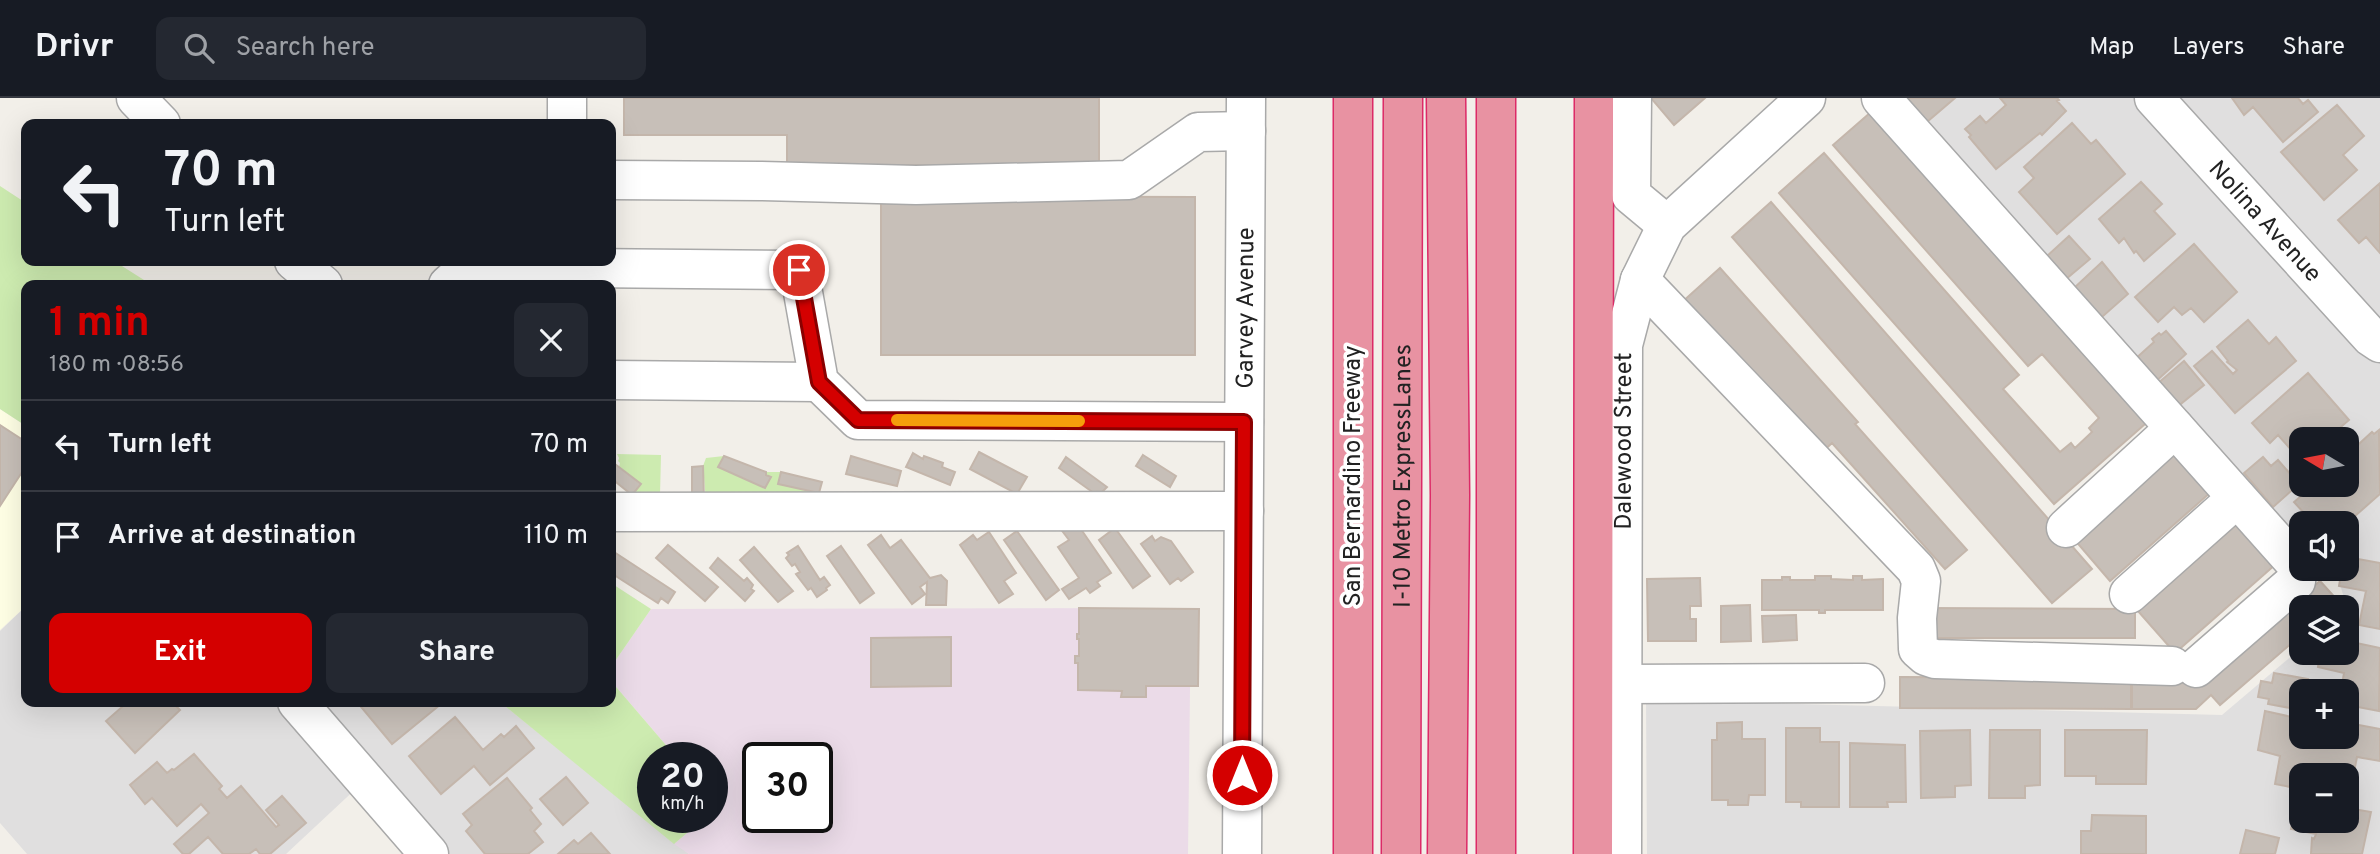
<!DOCTYPE html>
<meta charset="utf-8">
<style>
:root{--surface:#171b24;--page:#242831;--text:#f1f3f6;--muted:#9ea1a6;--line:#363941;--accent:#d40000}
body{margin:0;font-family:Overpass,sans-serif;background:var(--page);color:var(--text);height:100vh;display:flex;flex-direction:column;font-size:26px;white-space:nowrap}
*{box-sizing:border-box;margin:0}
p{font-size:23px;color:var(--muted)}
.icon{flex:none;width:38px;height:38px;fill:none;stroke:currentColor;stroke-width:2;stroke-linecap:round;stroke-linejoin:round}
.map{position:relative;flex:1;overflow:hidden}
.details{position:absolute;left:21px;top:182px;width:595px;height:427px;display:flex;flex-direction:column;background:var(--surface);border-radius:14px;box-shadow:0 7px 28px #0002}
.details>*{flex:none}
.banner{position:absolute;left:21px;top:21px;width:595px;height:147px;border-radius:14px;box-shadow:0 7px 28px #0002;background:#171b24;color:var(--text);overflow:hidden}
.needle{width:46px;rotate:280deg}
.tools{position:absolute;left:2289px;top:329px;display:grid;gap:14px}
.tools a{display:grid;place-items:center;width:70px;height:70px;border-radius:14px;background:var(--surface);box-shadow:0 7px 28px #0002;font-size:35px}
.speed{position:absolute;left:637px;top:644px;display:flex;gap:14px;font-size:35px;font-weight:700;text-align:center}
.speed>*{display:grid;place-content:center;width:91px;height:91px;border-radius:50%;background:var(--surface);box-shadow:0 7px 28px #0002;line-height:1}
.speed small{font-size:18px;font-weight:400}
.speed .limit{border:4px solid #111;border-radius:10px;background:#fff;color:#111}
.pin{position:absolute;display:grid;place-items:center;width:60px;height:60px;color:#fff;margin:-30px;border:4px solid #fff;border-radius:50%;box-shadow:0 2px 7px #0007}
.me{position:absolute;width:77px;margin:-38px;rotate:0deg;stroke-linejoin:round;filter:drop-shadow(0 0 5px #0008)}
.turn{display:flex;align-items:center;gap:24px;height:147px;padding:0 28px;font-size:32px}
.turn .icon{width:91px;height:91px;stroke-width:2.5}
.turn b{display:block;font-size:49px;line-height:60px}
.round{display:grid;place-items:center;flex:none;width:74px;height:74px;border-radius:14px;background:var(--page)}
.summary{display:flex;align-items:center;justify-content:space-between;height:119px;padding:0 28px}
h1{font-size:42px;font-weight:700;line-height:52px;color:var(--accent)}
.action{display:flex;gap:14px;margin-top:auto;padding:14px 28px}
.action a{flex:1;height:80px;border-radius:14px;background:var(--accent);color:#fff;font-size:28px;font-weight:700;line-height:80px;text-align:center}
.action a+a{background:var(--page);color:var(--text)}
ul{padding:0;list-style:none}
li{display:flex;align-items:center;gap:21px;height:91px;padding:0 28px;border-top:2px solid var(--line)}
li div{flex:1}
li b{display:block;font-size:26px}
li em{font-style:normal}
header{display:flex;align-items:center;gap:42px;box-sizing:border-box;height:98px;padding:0 35px;background:var(--surface);border-bottom:2px solid var(--line)}
header strong{font-size:33px}
nav{display:flex;gap:38px;margin-inline-start:auto;font-size:24px}
.search{width:490px;height:63px;background:var(--page);display:flex;align-items:center;gap:18px;box-sizing:border-box;padding:0 24px;border-radius:14px;color:var(--muted);font-size:26px}
.map>svg:first-child{display:block}
.residential{fill:#e0dfdf;fill-rule:evenodd}
.industrial{fill:#ebdbe8;fill-rule:evenodd}
.education{fill:#ffffe5}
.grass{fill:#cdebb0}
.building{fill:#c7bfb8;stroke:#c4b6ab;stroke-width:2}
.lines{fill:none;stroke-linecap:round;stroke-linejoin:round}
.minor-casing{stroke:#a9a9a9;stroke-width:41}
.highway-casing{stroke:#dc2a67;stroke-width:41}
.minor{stroke:#fff;stroke-width:38}
.highway{stroke:#e892a2;stroke-width:38}
.route-casing{stroke:#8a0000;stroke-width:18}
.route{stroke:#d40000;stroke-width:12}
.slow{stroke:#f59e0b;stroke-width:12}
.labels{text-anchor:middle;stroke-width:7;stroke-linejoin:round;paint-order:stroke}
.street-label{font-size:24px;fill:#222;stroke:#fff}
</style>
<header>
<strong>Drivr</strong>
<div class="search"><svg class="icon" aria-label="search" viewBox="0 0 24 24"><circle cx="10" cy="10" r="6"/><path d="M15 15l6 6"/></svg>Search here</div>
<nav><a>Map</a><a>Layers</a><a>Share</a></nav>
</header>
<div class="map">
<svg width="2380" height="756" viewBox="0 0 2380 756">
<rect width="100%" height="100%" fill="#f2efe9"/>
<path class="residential" d="M1893,0H2380V756H1647L1646,602L2222,617L2301,550V555H2347V509L2335,471H2347V425H2301V447ZM2301,341H2347V387H2301ZM2301,593H2347V639H2301ZM2301,677H2347V723H2301Z
M26,508V604H500L689,756H448L376,672L286,756H27L0,725V533Z"/>
<path class="industrial" d="M1191,510L1188,756H689L674,746L706,719H712V714L719,709L712,701V660H677L611,583V569L651,511ZM758,660H817V719H758Z"/>
<path class="education" d="M0,311L26,328V508L0,532Z"/>
<path class="grass" d="M0,88L26,105V163H114L152,187H26V328L0,311Z
M617,356L661,357L660,397L622,404L640,386L619,369L620,365L618,363L619,360Z
M724,358L719,369L765,390L770,379L766,377V374H781L779,386L819,395L706,403L703,368L706,360Z
M611,485L651,511L611,569Z
M611,583L677,660H653V719H706L674,746L500,604H611Z"/>
<path class="building" d="M624,0H1099V68L902,67L903,73H787V37H624Z
M1651,0H1705L1674,27Z
M1896,0H1955L1921,29Z
M2000,0H2057L2059,2L2057,3L2066,13L2042,37L2040,35L1996,71L1969,39L1971,37L1965,31L1980,18L1986,25L2006,7Z
M2232,0H2298L2303,6L2308,2L2318,14L2283,44L2253,9L2244,17Z
M2337,7L2364,38L2343,57L2357,72L2324,102L2281,54Z
M1878,8L2152,320L2054,406L1779,95L1824,55L2019,277L2003,291L2060,354L2071,345L2075,350L2092,334L2089,330L2099,320L2042,256L2028,268L1833,47Z
M2072,25L2091,46L2096,42L2125,76L2057,136L2019,94L2034,80L2024,69Z
M2141,84L2162,106L2154,113L2175,136L2144,163L2136,153L2134,155L2124,140L2119,145L2099,121Z
M2380,85V155L2366,139L2359,145L2338,122Z
M881,98L1195,99V257H881Z
M1771,104L2092,471L2052,505L1732,139Z
M2069,138L2090,161L2066,181L2046,159Z
M2194,146L2237,194L2204,224L2191,210L2182,217L2174,209L2158,224L2135,199Z
M2102,164L2128,196L2102,219L2073,191Z
M1720,170L1858,324L1855,326L1967,452L1945,471L1832,345L1818,358L1681,205Z
M2248,222L2269,246L2276,239L2296,263L2235,315L2194,268L2212,253L2233,276L2237,272L2227,264L2228,263L2217,249Z
M2166,233L2186,256L2154,285L2134,262L2154,244L2152,241L2159,235L2161,237Z
M2184,263L2204,287L2177,309L2157,286Z
M2308,275L2349,322L2327,341H2301V347L2293,354L2278,337L2270,345L2252,325Z
M0,327L26,344V368L0,408Z
M2379,332L2380,396L2347,425H2313L2294,404L2314,387H2347V357L2372,334L2374,336Z
M2174,352L2211,394L2110,483L2074,441Z
M979,354L1027,379L1017,396L970,371Z
M913,355L923,361L924,358L943,365L942,369L955,374L950,387L906,369Z
M1143,357L1176,378L1170,389L1136,368Z
M724,358L766,374V377L771,379L765,390L718,369Z
M851,358L901,373L897,388L846,376Z
M1066,359L1107,389L1098,398L1059,370Z
M2263,359L2271,368L2278,362L2299,386L2273,409L2244,375Z
M611,363L641,386L632,397L611,380Z
M703,368L704,402L692,403V369Z
M781,374L822,384L819,395L778,386Z
M1076,424L1111,475L1097,484L1100,488L1090,495L1086,490L1069,501L1062,491L1079,480L1058,449L1069,442L1057,426Z
M2239,424L2276,466L2175,555L2138,513Z
M1115,430L1150,478L1133,490L1099,442Z
M1017,433L1059,492L1046,502L1004,442Z
M989,434L1016,475L1004,483L1013,496L999,505L960,447L973,437L977,442Z
M881,437L890,450L901,442L930,480L941,477L947,483L946,507H926L927,484L920,489L925,496L912,506L868,447Z
M1152,438L1155,443L1161,439L1171,443L1193,474L1181,483L1178,480L1170,486L1141,446Z
M668,447L718,489L705,503L656,460Z
M798,448L820,482L824,479L830,487L826,490L827,492L817,499L811,490L808,492L796,476L800,474L795,466L792,468L786,460L789,457L787,455Z
M841,448L874,495L860,505L827,458Z
M754,449L793,493L778,504L740,462Z
M611,452L675,494L668,505L661,500L658,505L611,475Z
M2347,459L2380,465V531L2359,527L2366,493L2339,488L2342,471H2347Z
M718,460L744,483L747,480L753,487L751,491L754,493L745,503L710,470Z
M1815,478H1831V481L1853,482V478H1862V482L1883,481V512H1825V515H1819V512H1762V482H1782V479H1790V482H1815Z
M1700,480L1701,508H1690V521H1696V543H1648L1647,481Z
M2320,483L2339,504L2333,509H2301V537L2220,607L2211,597L2196,611H2132V581L2191,575L2201,586Z
M1750,507L1751,543L1721,544V508Z
M1079,510L1199,511L1198,588H1146V599H1121L1122,593L1078,592V565H1075V558H1079V541H1077V536H1079Z
M1926,510L2135,511V540H1926Z
M1796,517L1797,542L1763,544L1762,518Z
M951,539V588L871,589V540Z
M2347,543L2380,550L2379,613L2347,607V593H2341L2344,575L2318,569L2320,555H2347Z
M2274,575L2308,581L2305,593H2301V612L2268,606L2269,601L2258,599L2261,583L2272,585Z
M1900,579L2131,580V611L1900,610Z
M117,604H172L180,612L135,655L106,623L122,609Z
M357,604H440L441,606L392,646Z
M2265,613L2301,621V639H2347L2348,625L2380,631V663L2357,659L2354,674L2348,673L2347,677H2301V691L2275,686L2280,658L2258,652Z
M455,619L483,652L501,636L504,639L516,628L534,650L490,687L474,668L441,696L409,658Z
M1742,624V641H1765V697H1749L1748,707H1728V702H1712V642H1717V625Z
M1786,630H1820V644H1839V709H1801V704H1786Z
M1970,632L1971,687L1955,688V699L1921,700L1920,633Z
M1990,632H2040V687L2025,688V700H1989Z
M2065,632H2147L2146,686H2096V678H2065Z
M1850,645L1905,647L1906,704H1887L1888,709H1850Z
M194,656L222,688L219,691L227,700L241,688L276,729L279,727L266,712L282,698L306,725L270,756H260L256,751L249,756H223L208,739L189,756H183L174,746L209,715L201,706L177,728L152,700L145,706L130,687L157,664L167,675L172,671L174,672Z
M566,679L588,705L563,727L540,701Z
M507,680L532,710L530,712L541,726L534,733L543,744L528,756H485L466,733L472,727L463,716Z
M2297,700L2301,701V723H2347V710L2371,714L2362,756H2311L2312,740L2314,741L2316,736L2291,731Z
M2092,717L2146,718V756H2081V733H2091Z
M2246,732L2279,740L2275,756H2240Z
M591,735L610,756H558L574,742L578,746Z"/>
<g class="lines">
<defs>
<g id="minor">
<path d="M136,0L161,26"/>
<path d="M567,0V26"/>
<path d="M1632,0L1631,97L1667,127"/>
<path d="M1881,0L2298,468L2296,483L2196,570"/>
<path id="s1" d="M2154,0L2371,239L2380,245"/>
<path d="M611,82L760,83L916,87L1129,82L1198,34L1246,33"/>
<path d="M294,163L323,187"/>
<path d="M1640,182L1916,471L1921,483L1917,520L1918,551L1926,558L1935,561L2172,568"/>
<path d="M448,187L468,169L799,172L819,284L858,322L1244,324"/>
<path d="M611,282L819,284"/>
<path d="M611,414L1244,413"/>
<path d="M2066,430L2175,330"/>
<path d="M2129,496L2237,400"/>
<path d="M1623,586L1865,585"/>
<path d="M297,604L429,756"/>
<path id="s2" d="M1242,756L1246,0"/>
<path id="s3" d="M1622,756L1623,247L1640,182L1667,127L1806,0"/>
</g>
<g id="highway">
<path d="M1353,0V756"/>
<path d="M1446,0L1450,397L1447,756"/>
<path d="M1496,0V756"/>
<path id="s4" d="M1401,756L1403,0"/>
<path d="M1593,756L1594,0"/>
</g>
</defs>
<use href="#minor" class="minor-casing"/>
<use href="#highway" class="highway-casing"/>
<use href="#minor" class="minor"/>
<use href="#highway" class="highway"/>
</g>
<g class="lines">
<defs>
<path id="route" d="M799,172L819,284L858,322L1244,324L1242,677"/>
</defs>
<use href="#route" class="route-casing"/>
<use href="#route" class="route"/>
<path class="slow" d="M897,322L1079,323"/>
</g>
<g class="labels">
<g class="street-label">
<text dy="8" stroke="none"><textPath href="#s1" startOffset="166">Nolina Avenue</textPath></text>
<text dy="8" stroke="none"><textPath href="#s2" startOffset="546">Garvey Avenue</textPath></text>
<text dy="8" stroke="none"><textPath href="#s3" startOffset="413">Dalewood Street</textPath></text>
<text transform="translate(1352 378) rotate(-90)" y="8">San Bernardino Freeway</text>
<text dy="8" stroke="none"><textPath href="#s4" startOffset="378">I-10 Metro ExpressLanes</textPath></text>
</g>
</g>
</svg>
<div class="tools">
<a><svg class="needle" viewBox="-14 -14 28 28"><path d="M0-13l5 13h-10z" fill="#e53935"/><path d="M0 13l5-13h-10z" fill="#9ea1a6"/></svg></a>
<a><svg class="icon" aria-label="sound" viewBox="0 0 24 24"><path d="M4 9h4l5-4v14l-5-4H4zM17 9q2 3 0 6"/></svg></a>
<a><svg class="icon" aria-label="layers" viewBox="0 0 24 24"><path d="M12 4l9 5-9 5-9-5zM3 14l9 5 9-5"/></svg></a>
<a>+</a>
<a>−</a>
</div>
<div class="speed"><div>20<small>km/h</small></div><div class="limit">30</div></div>
<div class="pin" style="left:799px;top:172px;background:#d93025"><svg class="icon" aria-label="arrive" viewBox="0 0 24 24"><path d="M6 21V4h12l-3 4 3 4H6"/></svg></div>
<svg class="me" style="left:1242px;top:677px" viewBox="-20 -20 40 40"><circle r="17" fill="#d40000" stroke="#fff" stroke-width="3"/><path d="M0-11L8 9 0 5-8 9z" fill="#fff"/></svg>
<div class="banner">
<div class="turn"><svg class="icon" aria-label="left" viewBox="0 0 24 24"><path d="M17 20v-9H6M10 6l-5 5 5 5"/></svg><div><b>70 m</b>Turn left</div></div>
</div>
<section class="details">
<div class="summary"><div><h1>1 min</h1><p>180 m · 08:56</p></div><a class="round"><svg class="icon" aria-label="close" viewBox="0 0 24 24"><path d="M6 6l12 12M18 6L6 18"/></svg></a></div>
<ul>
<li><svg class="icon" aria-label="left" viewBox="0 0 24 24"><path d="M17 20v-9H6M10 6l-5 5 5 5"/></svg><div><b>Turn left</b></div><em>70 m</em></li>
<li><svg class="icon" aria-label="arrive" viewBox="0 0 24 24"><path d="M6 21V4h12l-3 4 3 4H6"/></svg><div><b>Arrive at destination</b></div><em>110 m</em></li>
</ul>
<div class="action"><a>Exit</a><a>Share</a></div>
</section>
</div>
